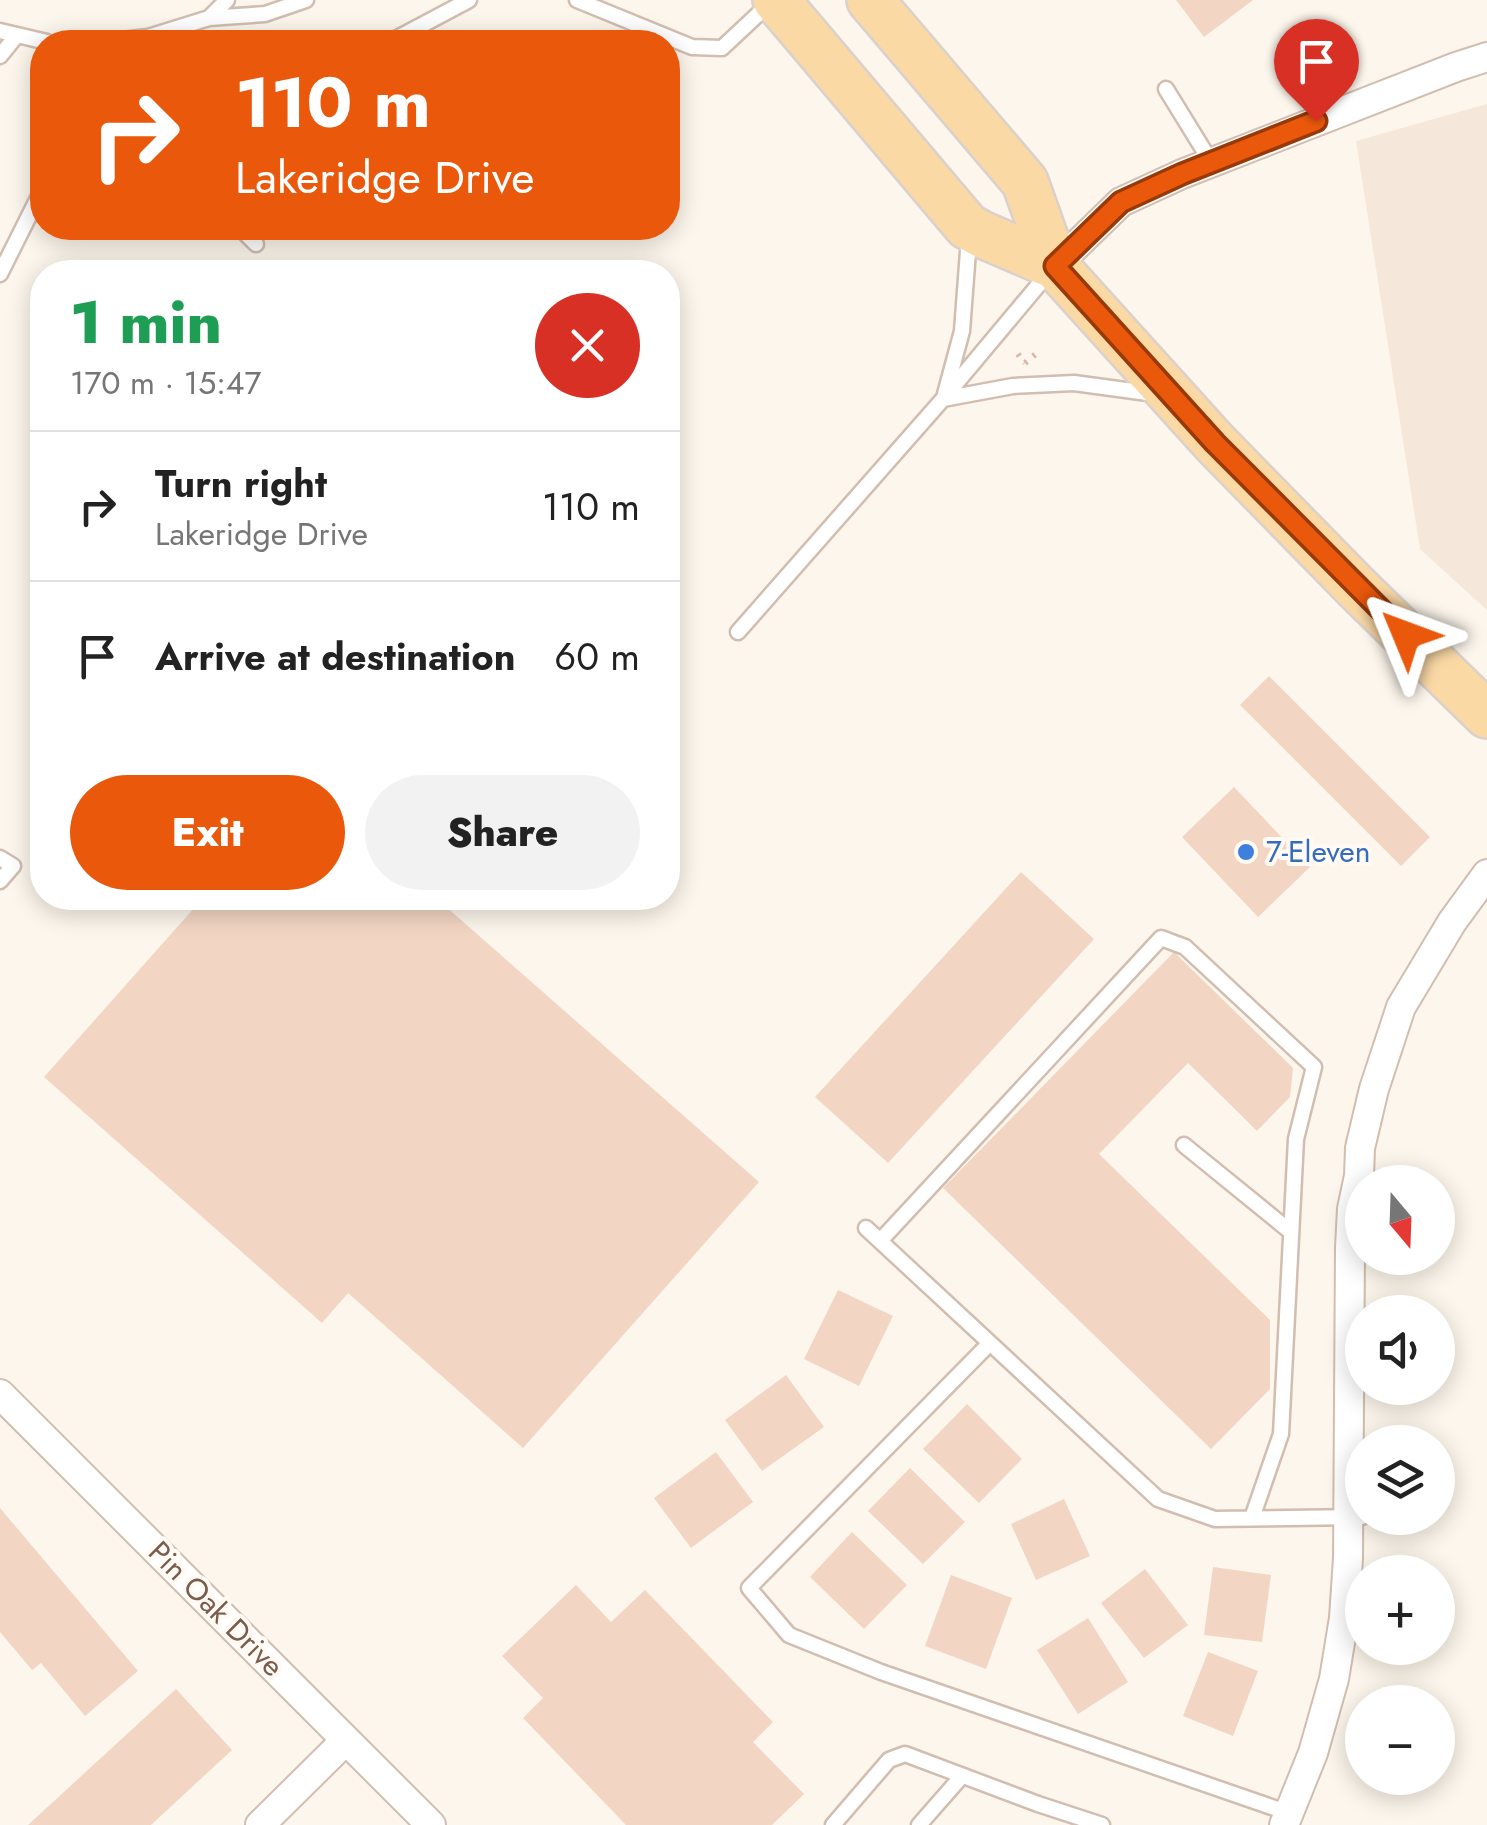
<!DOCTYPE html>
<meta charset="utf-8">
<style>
:root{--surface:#fff;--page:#f2f2f2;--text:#222;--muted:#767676;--line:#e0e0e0;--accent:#ea580c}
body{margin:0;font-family:Jost,sans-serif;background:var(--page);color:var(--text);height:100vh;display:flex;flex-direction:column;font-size:38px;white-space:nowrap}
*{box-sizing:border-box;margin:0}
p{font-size:32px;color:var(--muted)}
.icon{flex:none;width:55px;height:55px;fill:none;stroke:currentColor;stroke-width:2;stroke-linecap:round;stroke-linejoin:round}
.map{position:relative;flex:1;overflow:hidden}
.drawer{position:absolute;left:30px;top:260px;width:650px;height:650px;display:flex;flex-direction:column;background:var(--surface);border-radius:40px;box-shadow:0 5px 25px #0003}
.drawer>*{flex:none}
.guide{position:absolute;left:30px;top:30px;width:650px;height:210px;border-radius:40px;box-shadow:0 5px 25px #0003;background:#ea580c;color:#fff;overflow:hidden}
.needle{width:65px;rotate:161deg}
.buttons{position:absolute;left:1345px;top:1165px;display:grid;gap:20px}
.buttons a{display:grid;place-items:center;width:110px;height:110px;border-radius:50%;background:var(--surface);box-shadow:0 5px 25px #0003;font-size:50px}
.pin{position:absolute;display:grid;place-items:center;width:85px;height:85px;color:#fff;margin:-102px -42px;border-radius:50% 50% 50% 0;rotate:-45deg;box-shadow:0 0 10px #0007}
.pin .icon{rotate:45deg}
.me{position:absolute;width:110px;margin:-55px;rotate:314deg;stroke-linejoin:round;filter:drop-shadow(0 0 8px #0008)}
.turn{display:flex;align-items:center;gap:35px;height:210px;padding:0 40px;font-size:45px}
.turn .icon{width:130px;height:130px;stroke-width:2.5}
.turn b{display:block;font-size:70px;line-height:85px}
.round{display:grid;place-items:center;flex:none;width:105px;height:105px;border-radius:52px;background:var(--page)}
.headline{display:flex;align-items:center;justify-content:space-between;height:170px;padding:0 40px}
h1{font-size:60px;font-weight:800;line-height:75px;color:#1e9e55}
.button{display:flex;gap:20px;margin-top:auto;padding:20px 40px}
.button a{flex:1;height:115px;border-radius:60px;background:var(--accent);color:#fff;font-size:40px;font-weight:800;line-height:115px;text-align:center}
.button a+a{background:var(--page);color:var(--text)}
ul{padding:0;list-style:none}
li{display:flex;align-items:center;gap:30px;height:150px;padding:0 40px;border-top:2px solid var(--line)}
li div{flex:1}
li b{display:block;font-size:38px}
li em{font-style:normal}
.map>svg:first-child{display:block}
.residential{fill:#f5e8da}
.building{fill:#f3d5c3}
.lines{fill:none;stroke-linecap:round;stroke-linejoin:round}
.service-casing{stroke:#d1beb0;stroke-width:19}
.minor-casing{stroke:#d1beb0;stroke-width:32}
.primary-casing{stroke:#dad1cd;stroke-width:50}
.path{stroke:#d9b8a5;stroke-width:6;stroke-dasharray:2.5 8;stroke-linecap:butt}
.service{stroke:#fff;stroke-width:14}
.minor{stroke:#fff;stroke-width:28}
.primary{stroke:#fbd9a5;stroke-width:45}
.route-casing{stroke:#983908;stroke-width:25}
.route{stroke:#ea580c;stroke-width:18}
.shop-dot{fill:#3f7fe0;stroke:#fffaf3;stroke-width:4}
.labels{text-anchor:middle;stroke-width:8;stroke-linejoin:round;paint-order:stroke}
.shop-label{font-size:30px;fill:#366cbe;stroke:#fffaf3;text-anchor:start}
.street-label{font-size:30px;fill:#7a5c4d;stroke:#fffaf3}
</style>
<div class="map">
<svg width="1487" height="1825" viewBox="0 0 1487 1825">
<rect width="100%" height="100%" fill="#fdf6ec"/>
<path class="residential" d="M1487,104V610L1420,549L1356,141Z"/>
<path class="building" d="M1176,0H1253L1204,37Z
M1269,676L1430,837L1401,866L1240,705Z
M1234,787L1310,867L1258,917L1182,837Z
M1021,872L1094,939L888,1163L815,1097Z
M203,898H436L759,1182L523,1448L348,1293L322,1323L44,1077Z
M1174,952L1293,1068L1290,1097L1257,1131L1188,1063L1099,1154L1270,1320V1389L1211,1449L943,1188Z
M838,1290L893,1316L859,1386L804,1359Z
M786,1375L824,1427L762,1471L725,1420Z
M967,1404L1022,1459L979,1503L923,1449Z
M716,1452L753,1502L691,1548L654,1498Z
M910,1468L965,1522L923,1564L868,1511Z
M1064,1499L1090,1556L1036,1580L1011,1524Z
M0,1508L138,1671L85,1716L41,1663L32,1670L0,1632Z
M852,1532L907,1585L864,1629L810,1577Z
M1213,1567L1271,1575L1262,1642L1204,1635Z
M1145,1569L1188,1625L1144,1658L1101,1603Z
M951,1575L1012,1598L986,1669L925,1646Z
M576,1585L611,1622L645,1590L773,1722L753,1742L804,1794L772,1825H626L523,1718L543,1698L502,1656Z
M1088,1618L1128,1682L1078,1714L1037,1650Z
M1208,1652L1258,1671L1233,1736L1183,1716Z
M176,1689L232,1750L151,1825H28Z"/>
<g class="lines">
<defs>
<path id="service" d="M577,0L692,47L722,48L769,4
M209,18L227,0
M0,31L47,42
M105,42L148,37L209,18L265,14L306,0
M390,42L469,0
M0,56L17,35
M1166,89L1211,162
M240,228L256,244
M0,274L42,190
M945,394L962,331L969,238
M943,399L1013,386L1074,383L1155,394
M738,632L943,399L1051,270
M0,858L13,866L0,881
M1184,1145L1291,1232
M866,1228L1158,1499L1215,1519L1362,1517
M880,1241L1161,938L1185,947L1314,1067L1296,1139L1281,1434L1252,1518
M990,1343L749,1588L789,1635L881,1672L1289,1813
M1401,1518H1413
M833,1825L889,1760L905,1754L1038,1804L1102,1825
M919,1825L962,1776"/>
<path id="minor" d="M1055,266L1121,202L1182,174L1456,67L1487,57
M0,1394L431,1825
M260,1825L346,1740
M1284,1825L1313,1753L1334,1679L1344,1618L1348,1558L1350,1248L1352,1209L1359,1176L1360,1148L1374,1089L1401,1007L1452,922L1487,874"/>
<path id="primary" d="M776,0L967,226L981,234L1055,266
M870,0L1025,182L1055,266L1215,443L1356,587L1487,715"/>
</defs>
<use href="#service" class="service-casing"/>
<use href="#minor" class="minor-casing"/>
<use href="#primary" class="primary-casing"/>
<path class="path" d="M1018,354L1025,363
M1025,363L1037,353"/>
<use href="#service" class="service"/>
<use href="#minor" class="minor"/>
<use href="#primary" class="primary"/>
</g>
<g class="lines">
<defs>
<path id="route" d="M1316,121L1182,174L1121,202L1055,266L1215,443L1406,635"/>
</defs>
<use href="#route" class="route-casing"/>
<use href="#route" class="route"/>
</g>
<circle class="shop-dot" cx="1246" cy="852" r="10"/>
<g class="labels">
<g class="shop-label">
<text x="1266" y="862">7-Eleven</text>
</g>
<g class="street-label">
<text transform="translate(216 1609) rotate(45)" y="10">Pin Oak Drive</text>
</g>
</g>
</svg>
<div class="buttons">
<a><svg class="needle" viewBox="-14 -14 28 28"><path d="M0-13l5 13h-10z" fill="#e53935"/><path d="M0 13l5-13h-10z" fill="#767676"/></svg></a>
<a><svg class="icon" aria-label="sound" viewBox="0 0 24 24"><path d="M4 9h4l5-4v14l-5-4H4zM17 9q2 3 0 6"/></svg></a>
<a><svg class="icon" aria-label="layers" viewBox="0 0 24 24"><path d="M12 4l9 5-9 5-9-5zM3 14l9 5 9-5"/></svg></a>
<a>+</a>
<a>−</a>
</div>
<div class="pin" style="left:1316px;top:121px;background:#d93025"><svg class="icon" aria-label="arrive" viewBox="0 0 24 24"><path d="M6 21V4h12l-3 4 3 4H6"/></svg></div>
<svg class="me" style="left:1406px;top:635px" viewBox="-20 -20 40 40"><path d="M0-17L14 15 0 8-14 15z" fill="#ea580c" stroke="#fff" stroke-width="4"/></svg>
<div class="guide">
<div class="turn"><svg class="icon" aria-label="right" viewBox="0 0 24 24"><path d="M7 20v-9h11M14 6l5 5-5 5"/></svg><div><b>110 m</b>Lakeridge Drive</div></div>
</div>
<section class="drawer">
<div class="headline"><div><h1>1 min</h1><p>170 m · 15:47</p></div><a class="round" style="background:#d93025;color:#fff"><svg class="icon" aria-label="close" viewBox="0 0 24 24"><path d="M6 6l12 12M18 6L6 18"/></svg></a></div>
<ul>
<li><svg class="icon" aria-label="right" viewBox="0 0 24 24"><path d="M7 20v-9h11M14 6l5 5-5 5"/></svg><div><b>Turn right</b><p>Lakeridge Drive</p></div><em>110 m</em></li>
<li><svg class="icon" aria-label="arrive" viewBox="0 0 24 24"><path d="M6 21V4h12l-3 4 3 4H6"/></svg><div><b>Arrive at destination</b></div><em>60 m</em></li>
</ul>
<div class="button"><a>Exit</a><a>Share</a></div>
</section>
</div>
